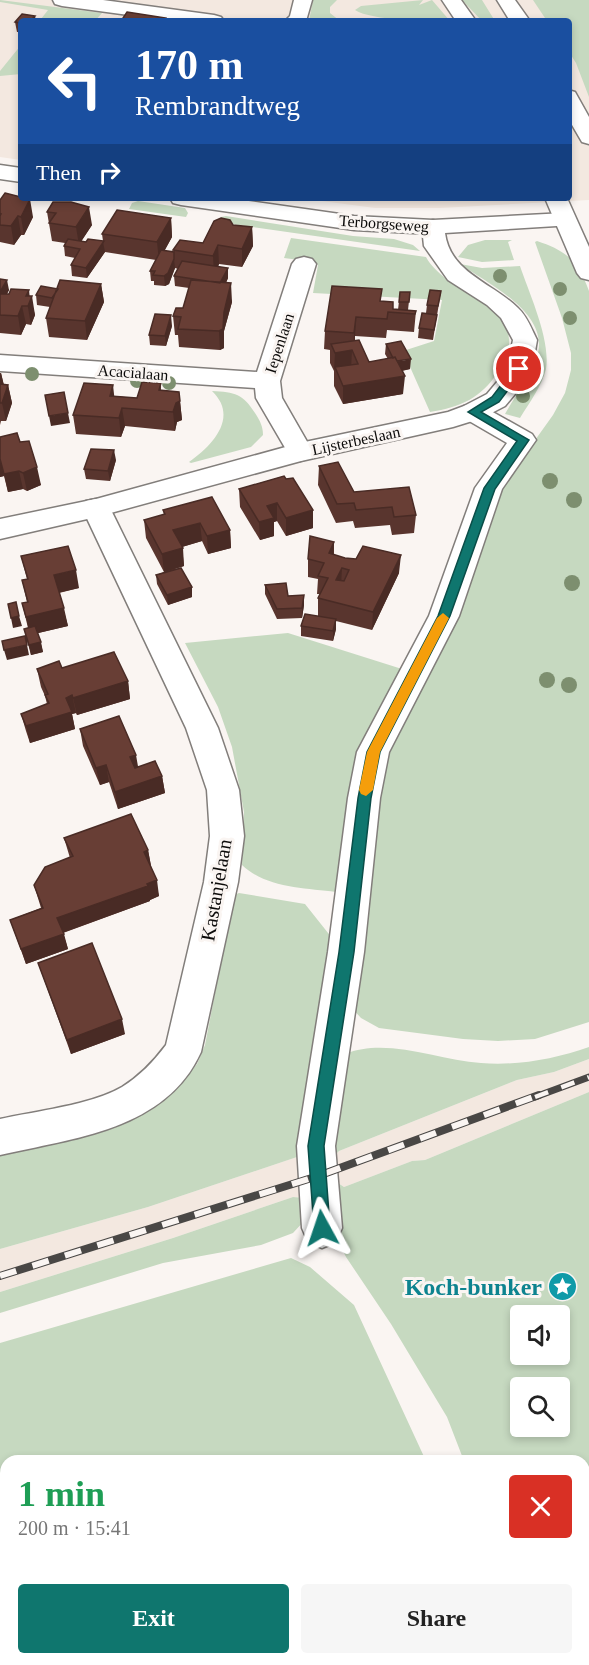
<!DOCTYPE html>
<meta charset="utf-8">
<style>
:root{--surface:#fff;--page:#f6f6f6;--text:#222;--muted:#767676;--accent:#0f766e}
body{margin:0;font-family:Georgia,serif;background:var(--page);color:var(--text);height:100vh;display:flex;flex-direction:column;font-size:22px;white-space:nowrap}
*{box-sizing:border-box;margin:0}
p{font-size:20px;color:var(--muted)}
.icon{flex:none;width:33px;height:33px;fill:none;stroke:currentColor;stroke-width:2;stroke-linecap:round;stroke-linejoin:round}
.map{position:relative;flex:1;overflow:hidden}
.details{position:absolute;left:0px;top:1455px;width:590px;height:210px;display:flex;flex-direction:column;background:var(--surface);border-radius:18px 18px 0 0;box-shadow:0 3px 9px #0003}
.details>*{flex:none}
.top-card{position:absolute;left:18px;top:18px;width:554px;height:183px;border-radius:6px;box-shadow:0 3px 9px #0003;background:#1a4fa0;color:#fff;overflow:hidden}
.tools{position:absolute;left:510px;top:1305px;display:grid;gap:12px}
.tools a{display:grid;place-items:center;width:60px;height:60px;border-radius:6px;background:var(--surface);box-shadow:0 3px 9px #0003;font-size:30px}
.pin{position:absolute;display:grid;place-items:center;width:51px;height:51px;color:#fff;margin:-26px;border:3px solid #fff;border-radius:50%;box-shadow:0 2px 6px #0007}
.me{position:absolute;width:66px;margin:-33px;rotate:355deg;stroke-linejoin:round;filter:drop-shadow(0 0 4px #0008)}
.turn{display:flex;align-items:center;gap:21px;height:126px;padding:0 18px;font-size:27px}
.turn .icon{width:78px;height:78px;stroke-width:2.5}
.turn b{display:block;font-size:42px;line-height:51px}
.then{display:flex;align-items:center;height:57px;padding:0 18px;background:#0003;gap:12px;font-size:22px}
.round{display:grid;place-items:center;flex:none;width:63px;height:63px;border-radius:6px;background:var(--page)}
.head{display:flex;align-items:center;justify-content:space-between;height:102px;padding:0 18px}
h1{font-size:36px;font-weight:700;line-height:45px;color:#1e9e55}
.cta{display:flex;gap:12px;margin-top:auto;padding:12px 18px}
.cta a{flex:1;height:69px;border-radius:6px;background:var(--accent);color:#fff;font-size:24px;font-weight:700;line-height:69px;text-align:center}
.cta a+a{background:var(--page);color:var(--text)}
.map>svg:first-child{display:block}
.built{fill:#f3e8e0}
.green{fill:#c6d9c0;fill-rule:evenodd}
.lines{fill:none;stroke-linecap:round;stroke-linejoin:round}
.minor-casing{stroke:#827e7b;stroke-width:3}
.tertiary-casing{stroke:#827e7b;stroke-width:3}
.primary-casing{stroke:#827e7b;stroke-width:3}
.minor{fill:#fff;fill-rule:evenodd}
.tertiary{fill:#fff;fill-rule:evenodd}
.primary{fill:#fff;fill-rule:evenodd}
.rail-far1-casing{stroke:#494745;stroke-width:7}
.rail-casing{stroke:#494745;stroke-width:8}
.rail-far1{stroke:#faf5f2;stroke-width:4.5;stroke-dasharray:14;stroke-linecap:butt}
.rail{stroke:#faf5f2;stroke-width:6;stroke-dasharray:17;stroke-linecap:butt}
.tree{fill:#7d8f6f}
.wall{fill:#59352e}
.shaded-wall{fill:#492b25}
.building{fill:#683e35;stroke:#492b25;stroke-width:1.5;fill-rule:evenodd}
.route{fill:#0f766e;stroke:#0a4d48;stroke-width:1.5}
.slow{fill:#f59e0b}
.labels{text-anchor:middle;stroke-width:6;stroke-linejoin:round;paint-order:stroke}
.far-street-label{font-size:16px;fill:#0c0b0a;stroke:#faf5f2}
.street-label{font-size:20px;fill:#0c0b0a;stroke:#faf5f2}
.near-culture-label{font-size:24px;font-weight:bold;fill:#0d838f;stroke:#faf5f2;text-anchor:end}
</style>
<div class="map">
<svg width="589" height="1665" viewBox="0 0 589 1665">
<rect width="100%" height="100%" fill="#faf5f2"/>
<path class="built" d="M0,0H589V200L440,208H375L299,198H568V21H21V160L0,157Z
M589,1059V1092L425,1160L412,1161L344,1187L335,1181L328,1162L339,1151L517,1080L554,1072Z
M304,1152L305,1198L293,1197L173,1238L0,1292V1249L148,1207L297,1157Z"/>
<path class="green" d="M0,0L102,13L95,21H23L26,17L41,19L48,10L0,2Z
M313,0H337L330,7V13L340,21H309Z
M423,0L419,5L432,0L450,21C429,21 372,21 355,10L361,6Z
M462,0H482L495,21H482Z
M533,0H589V97L576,63L569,52L568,21H547Z
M21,45V74L0,76V71Z
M138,201L185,208L188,213L186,217L129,209L132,203Z
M226,216L353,236L394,239L413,245L420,251L218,222L221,217Z
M291,238L426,257C449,299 541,307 498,372C481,398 461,407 430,412L403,351L434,341L442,300L313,293L318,265L314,262L284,258Z
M485,240H512L508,242L514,260L482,262L458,257L468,245Z
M537,241C567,251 578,261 589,291V1022L535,1039L498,1041L463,1039L379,1028L361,1018L349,1005L381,767L503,485L553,415L565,393L571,370V353L562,318L535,242Z
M460,264L482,268L520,266C529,293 551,340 546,369C542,386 529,403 520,418L505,414C515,396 530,377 537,357C551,313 488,284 460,264Z
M212,391C235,392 243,394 255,413C260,421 263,426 263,435L251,447L191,463L189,462C213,445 239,417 212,391Z
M288,633L402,669L342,890L336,892C304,888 266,888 242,865L244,812L232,747L218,707L185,643Z
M239,893L305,904L336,943L304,1152L297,1157L148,1207L0,1249V1155L48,1143L150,1107L178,1086L197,1064L205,1045L234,895Z
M589,1047V1059L554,1072L517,1080L339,1151L328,1162L345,1054C387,1037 437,1060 481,1063C517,1066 555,1059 589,1047Z
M589,1092V1665H583L578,1659H584V1461H464L447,1417L391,1324L346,1257L334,1233L335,1181L344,1187L412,1161L425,1160ZM520,1316H560V1354H520ZM520,1388H560V1426H520Z
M293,1197L305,1198V1220L293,1233L261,1245L163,1263L0,1313V1292L173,1238Z
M291,1258L310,1267L354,1305L426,1461H6V1659H538L542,1665H0V1343Z"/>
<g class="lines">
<defs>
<path id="minor" d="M53,0H103L214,15L221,17L224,21H173L62,6L55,4Z
M294,0H312L306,21H285L290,16Z
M0,165L21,168V182L0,179Z
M170,198H227L354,216L433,220L441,222L444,227L441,232L433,234L354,230L181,205L173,203Z
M304,257L312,259L316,264L280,381L282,398L313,452L309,458L300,461L291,458L256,398L255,388L0,371V355L257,372L292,264L296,259Z
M473,404L482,406L532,434L536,440L502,489L459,616L389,752L380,798L364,952L335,1146L342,1228L336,1242L322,1248L308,1242L302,1228L297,1146L328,952L348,798L357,752L429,616L475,488L507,443L464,418L460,412L464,406Z
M96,499L106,501L110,508L218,728L239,790L244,836L238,882L201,1052C166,1130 74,1138 0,1155V1119C36,1111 91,1105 122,1087C140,1076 154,1061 166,1045L204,882L210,836L207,790L186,728L82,508L86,501Z"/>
<path id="tertiary" d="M565,213L573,215L576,220L573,225L445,233C450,273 493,283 518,308C527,316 532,330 537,340L532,369L515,394L505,406L482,418L453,427L301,461L96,517L0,539V519L96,499L300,443L448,412L464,406L487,394L497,382L507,369L513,340L501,318L487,305L448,280L424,246L422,227L425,222L433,220Z"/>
<path id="primary" d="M442,0H461L476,21H456Z
M497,0H515L530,21H510Z
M568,90L575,92L589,117V144L582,142L568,118Z
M545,198H567L589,247V280L581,278L577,273Z"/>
</defs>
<use href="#minor" class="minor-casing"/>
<use href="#tertiary" class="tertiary-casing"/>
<use href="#primary" class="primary-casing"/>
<use href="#minor" class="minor"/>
<use href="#tertiary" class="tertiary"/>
<use href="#primary" class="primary"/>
<defs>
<path id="rail-far1" d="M535,1097L589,1077"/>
<path id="rail" d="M0,1276L318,1176L539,1095"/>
</defs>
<use href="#rail-far1" class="rail-far1-casing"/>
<use href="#rail" class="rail-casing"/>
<use href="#rail-far1" class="rail-far1"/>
<use href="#rail" class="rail"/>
</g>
<g class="tree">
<circle cx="500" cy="276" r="7"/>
<circle cx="560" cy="289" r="7"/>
<circle cx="570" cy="318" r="7"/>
<circle cx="32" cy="374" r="7"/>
<circle cx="137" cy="381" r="7"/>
<circle cx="169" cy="383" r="7"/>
<circle cx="523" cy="396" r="7"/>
<circle cx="550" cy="481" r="8"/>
<circle cx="574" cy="500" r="8"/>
<circle cx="572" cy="583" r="8"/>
<circle cx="547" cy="680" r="8"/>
<circle cx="569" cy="685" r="8"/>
</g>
<path class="wall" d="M21,21V32H17L15,22Z
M0,200L33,217L24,235H21L14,245L0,242Z
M53,202L92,225L81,241L86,242L103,241L102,234L171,218L172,237L164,251L174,252L173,250L203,243L233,225L252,227L253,246L242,267L219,264L218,267L228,268V278L226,283L232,302L224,331V348L220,350L179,347L178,335H175L173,316L183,308L189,288L175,286L174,276L178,269L175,268L169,284L165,286L154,285V281H151L150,271L156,260L105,252L87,278L72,276L71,265L75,258L65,256L64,246L65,243L52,241L47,212Z
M0,279L9,290L7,294L30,296L35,315L31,325L26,324L21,335L0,333Z
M101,284L104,302L87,340L49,337L46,318L50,307L37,305L36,295L57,289Z
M441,291L433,340L418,338L419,328L426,313L427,305Z
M400,292H410L408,310L416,311L414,332L387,330L386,338L355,336V340L369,362L388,359L385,354L386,344L410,369L402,371L403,394L343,404L334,386V371L330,363V350L324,349L325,331L381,302L393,309L398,310Z
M172,326L166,346L150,345L149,335Z
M0,373H1L4,385H8L12,403L6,421H1L0,425Z
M161,383V391L180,401L182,420L177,422L175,431L125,426L121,437L76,434L73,415L114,396L137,398Z
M0,437L20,442L41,485L27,491L23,489L8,492L4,476L0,477Z
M116,460L110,481L86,479L84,469Z
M319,466L354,492L416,515L414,533L392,535L390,525L355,528L353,521L336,523L318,485Z
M284,476L313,528L286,536L277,521L274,522V536L260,540L240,507L239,489Z
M163,510L230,530L231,548L208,554L202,541L182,547L184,566L175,569L192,587V597L168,605L157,584L156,575L164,572L146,538L144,520L164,515Z
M334,542V555L399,573L372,630L336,621V629L333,641L301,636V626L318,616V598L320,594H317L318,579L308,577V559Z
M21,556L79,588L59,593L68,626L38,633L43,652L31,655L24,629L28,628L22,603L27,602L22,580L27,579Z
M265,585L288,596L304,595V605L302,618L277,619L265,594Z
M62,668L128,681L130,699L77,715L76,713L72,714L75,729L30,743L26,731L21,714L47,704L45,696L41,687L37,669Z
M80,729L138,767L162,776L165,793L118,809L109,782L100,785L83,746Z
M64,838L148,850L151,866L159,896L150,900V901L63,933L68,949L26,964L10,920L41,908L34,885L70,858Z
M38,963L125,1034L71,1054Z"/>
<path class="shaded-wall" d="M35,16L36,21H30Z
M30,199L33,217L24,235L21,217Z
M89,207L92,225L79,245L76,227Z
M18,216L21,235L14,245L11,226Z
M171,218L172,237L159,261L157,242Z
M252,227L253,246L242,267V249Z
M103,242L105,252L87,278L86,268Z
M218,245L219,264L214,274L213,256Z
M174,259L175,268L169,284L165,286L164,276Z
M228,268V278L221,293L220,283Z
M7,280L9,290L1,304L0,292Z
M231,283L232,302L224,331V348L220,350L219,331Z
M101,284L104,302L87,340L85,321Z
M29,290L30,300L32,296L35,315L31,325L26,296Z
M22,306L26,324L21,335L18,316Z
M171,315L172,326L166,346L165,336Z
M356,317L355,336L353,351L354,333Z
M352,350L351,369L335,367L334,371L335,353Z
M411,359L410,369L395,372L396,362Z
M1,373L5,391L0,399V376Z
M405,376L403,394L343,404V386Z
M8,385L12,403L6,421L2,403Z
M113,385L115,403L110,396Z
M180,401L182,420L177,422L175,431L173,412L176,403Z
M122,408L125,426L121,437L119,418Z
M68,413L70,423L51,426L49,416Z
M114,450L116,460L110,481L108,471Z
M0,459L4,476L0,477Z
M37,467L41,485L27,491L23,473Z
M19,471L23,489L8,492L4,474Z
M277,503V521L274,522V536L260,540L259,522L267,506Z
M313,510V528L286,536V518Z
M200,523L202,541L175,549L173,530Z
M230,530L231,548L208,554L207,536Z
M334,542L333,560L329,553Z
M183,548L184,566L164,572L162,554Z
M401,555L399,573L372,630L373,612Z
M342,568L341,586L336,580Z
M76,570L79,588L57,593L54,575Z
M192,587V597L168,605L167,595Z
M304,595V605L302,618V608Z
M64,608L68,626L30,635L26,617Z
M19,616L22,626L13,628L11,618Z
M336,619V629L333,641V631Z
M41,642L43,652L31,655L29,645Z
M27,645L29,655L7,660L4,650Z
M128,681L130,699L77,715L73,698Z
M72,695L76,713L72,714L75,729L30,743L26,726L66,698Z
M136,755L139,772L133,774L130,757Z
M106,765L109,782L100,785L96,768Z
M162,776L165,793L118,809L115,792Z
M148,850L151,866L144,852Z
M157,880L159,896L150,900V901L62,933L57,918Z
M64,934L68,949L26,964L21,949Z
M122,1019L125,1034L71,1054L67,1040Z"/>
<path class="building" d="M127,12L166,18L165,21H121Z
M22,14L35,16L30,21H21V23L15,22Z
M5,193L21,197V198L30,199L21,217L18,216L11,226L0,225V216L1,214H0V200Z
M53,202H71L89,207L76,227L49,223L56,213L47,212Z
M117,210L171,218L157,242L102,234Z
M221,218L230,220L233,225L252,227L242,249L218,245L213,256L173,250L180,240L203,243L214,221Z
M68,239L86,242L88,239L104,241L86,268L71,265L80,249L64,246Z
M161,250L174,252V259L168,273L164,276L153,275L155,271H150Z
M182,261L228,268L220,283L174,276Z
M0,279L7,280L0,292Z
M60,280L101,284L85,321L46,318Z
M191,280L231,283L224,312L223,329L219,331L178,329L181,317L173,316L176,308H183Z
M41,286L58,289L52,298L36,295Z
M332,286L382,289L380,301L393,302V309L416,311L415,314L388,312L387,319L356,317L354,333L325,331Z
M11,289L29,290L26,296H32L28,306H22L18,316L0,315V294H9Z
M430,290L441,291L438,306L427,305Z
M400,292H410L409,302H399Z
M422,313L437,315L434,330L419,328Z
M155,314L171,315L165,336L149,335Z
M359,340L369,362L395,357L405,376L343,386L335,367L358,364L352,350L335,353L331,344Z
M401,341L411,359L397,361L395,357L393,358L386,344Z
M142,382L161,383L159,390L179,392L180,401L176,403L173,412L122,408L119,418L73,415L84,383L113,385L110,396L137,398Z
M0,384L8,385L2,403H0Z
M64,392L68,413L49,416L45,395Z
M17,433L20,442L29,441L37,467L23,473L19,471L4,474L0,459V437Z
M91,449L114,450L108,471L84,469Z
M338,462L354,492L409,487L416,515L394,517L392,507L356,510L354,503L337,504L319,466Z
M284,476L286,479L293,478L313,510L286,518L277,503L267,506L274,518L259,522L239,489Z
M212,497L230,530L207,536L200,523L173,530L183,548L162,554L144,520L165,514L163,510Z
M310,536L334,542L329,553L345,558L356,559L363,546L401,555L373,612L318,598L328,578L318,576L324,563L308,559ZM342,568L349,570L344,581L336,580Z
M68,546L76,570L54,575L64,608L26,617L22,603L28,602L22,580L28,579L21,556Z
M181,568L192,587L167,595L156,575Z
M286,583L288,596L304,595L302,608L277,609L265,585Z
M16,602L19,616L11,618L8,604Z
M305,614L336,619L333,631L301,626Z
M35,626L41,642L29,645L24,629Z
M25,636L27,645L4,650L2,641Z
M114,652L128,681L73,698L72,695L66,698L72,712L26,726L21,714L49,703L45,695L48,694L37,669L59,661L62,668Z
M119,716L136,755L130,757L135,768L155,761L162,776L115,792L106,765L96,768L80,729Z
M131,814L148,850L144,852L157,880L147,884L148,886L57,918L64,934L21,949L10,920L43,908L34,885L45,867L73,856L64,838Z
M92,943L122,1019L67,1040L38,963Z"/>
<path class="route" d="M519,366L524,369L499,402L481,412L529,440L495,489L450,616L380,752L371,798L354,952L324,1146L330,1228L328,1234L322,1236L316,1234L314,1228L308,1146L339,952L358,798L367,752L438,616L484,488L517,441L468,412L492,397L515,367Z"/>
<path class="slow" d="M443,613L449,618L380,752L373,790L366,796L361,794L359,790L367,752L437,618Z"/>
<defs>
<symbol id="sight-disc" viewBox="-11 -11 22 22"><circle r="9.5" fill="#0f9aa8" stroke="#faf5f2"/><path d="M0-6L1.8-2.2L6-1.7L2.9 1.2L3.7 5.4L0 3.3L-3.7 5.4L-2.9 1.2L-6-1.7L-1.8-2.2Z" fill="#fff"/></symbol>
</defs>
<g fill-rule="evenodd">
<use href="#sight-disc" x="546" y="1270" width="33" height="33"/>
</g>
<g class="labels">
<g class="far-street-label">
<text transform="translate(384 223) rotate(4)" y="6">Terborgseweg</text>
<text transform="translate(279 343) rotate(-72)" y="6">Iepenlaan</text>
<text transform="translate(133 372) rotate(4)" y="6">Acacialaan</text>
<text transform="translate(356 440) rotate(-12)" y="6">Lijsterbeslaan</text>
</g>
<g class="street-label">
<text transform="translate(216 890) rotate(-80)" y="7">Kastanjelaan</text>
</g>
<g class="near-culture-label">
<text x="542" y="1295">Koch-bunker</text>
</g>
</g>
</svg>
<div class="tools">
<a><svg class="icon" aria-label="sound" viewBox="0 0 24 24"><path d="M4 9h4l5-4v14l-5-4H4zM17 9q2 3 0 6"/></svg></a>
<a><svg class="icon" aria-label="search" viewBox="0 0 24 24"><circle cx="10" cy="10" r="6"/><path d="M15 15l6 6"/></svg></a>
</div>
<div class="pin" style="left:519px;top:369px;background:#d93025"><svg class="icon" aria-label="arrive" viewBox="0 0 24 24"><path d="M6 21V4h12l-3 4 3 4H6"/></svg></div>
<svg class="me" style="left:322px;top:1228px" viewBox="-20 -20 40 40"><path d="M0-17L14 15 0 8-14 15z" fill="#0f766e" stroke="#fff" stroke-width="4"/></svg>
<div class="top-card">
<div class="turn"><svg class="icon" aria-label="left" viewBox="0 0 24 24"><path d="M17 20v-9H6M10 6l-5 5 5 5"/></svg><div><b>170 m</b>Rembrandtweg</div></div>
<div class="then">Then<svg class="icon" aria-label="right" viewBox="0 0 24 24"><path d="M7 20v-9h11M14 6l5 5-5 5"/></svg></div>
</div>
<section class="details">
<div class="head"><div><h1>1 min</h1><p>200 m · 15:41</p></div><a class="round" style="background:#d93025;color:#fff"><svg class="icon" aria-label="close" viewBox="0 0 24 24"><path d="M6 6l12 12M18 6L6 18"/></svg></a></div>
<div class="cta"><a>Exit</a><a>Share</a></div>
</section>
</div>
